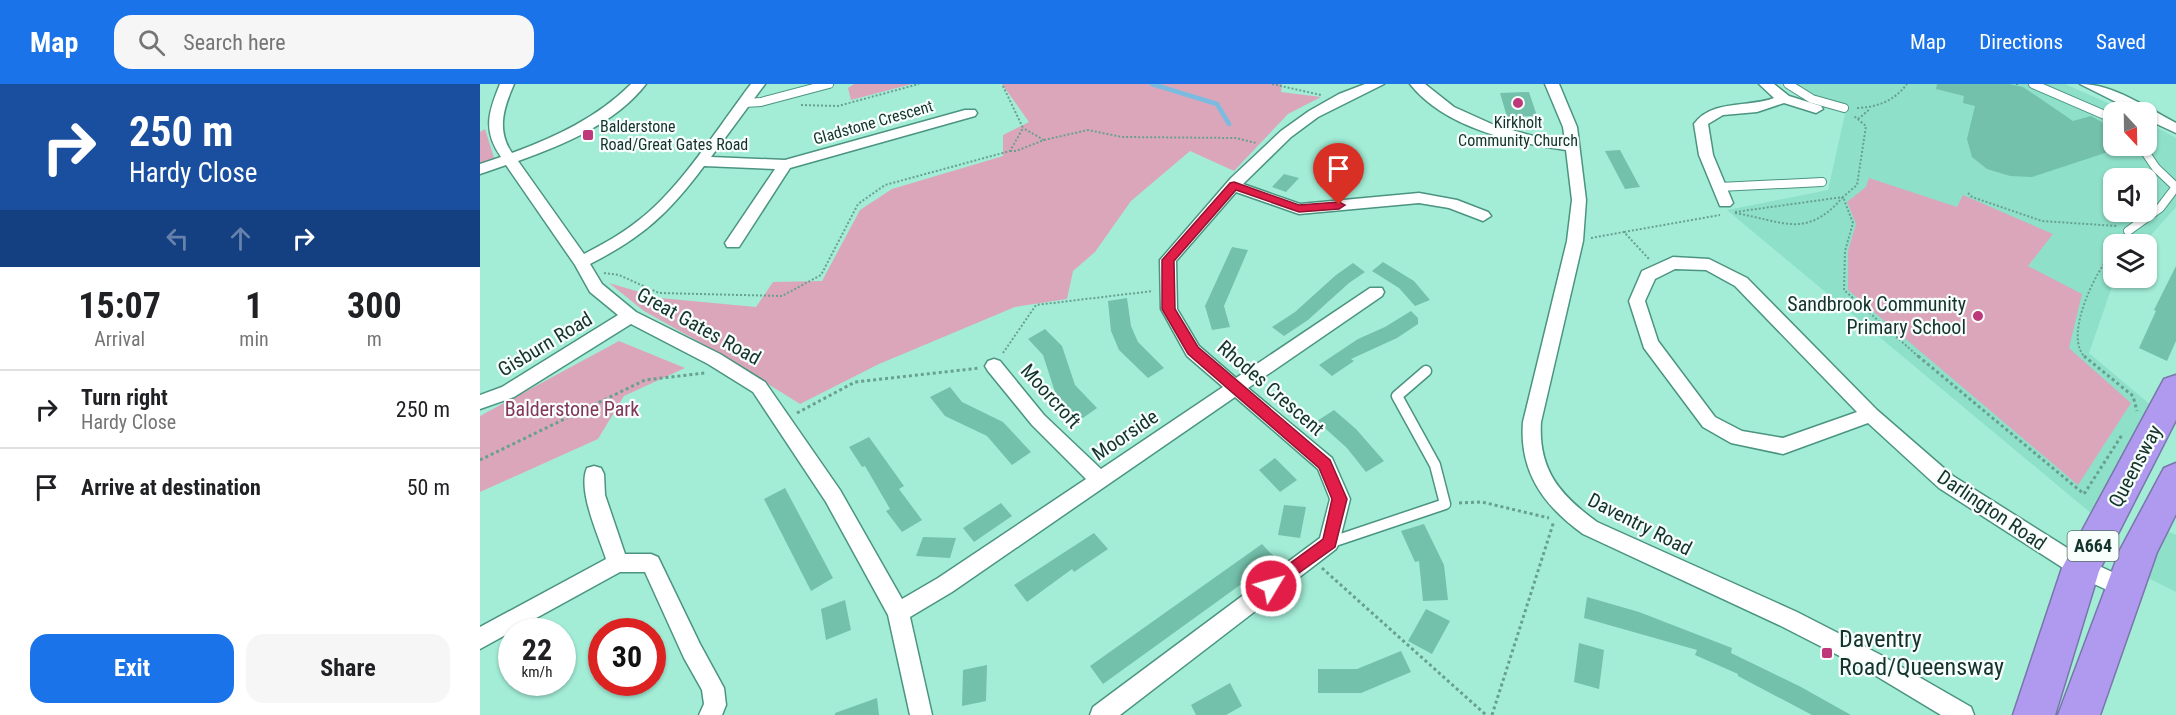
<!DOCTYPE html>
<style>
:root{--surface:#fff;--page:#f6f6f6;--text:#202124;--muted:#757577;--line:#e0e0e0;--accent:#1a73e8}
body{margin:0;font-family:"Roboto Condensed",sans-serif;background:var(--page);color:var(--text);height:100vh;display:flex;flex-direction:column;font-size:22px;white-space:nowrap}
*{box-sizing:border-box;margin:0}
p{font-size:20px;color:var(--muted)}
.icon{flex:none;width:33px;height:33px;fill:none;stroke:currentColor;stroke-width:2;stroke-linecap:round;stroke-linejoin:round}
.map{position:relative;flex:1;overflow:hidden}
.panel{display:flex;flex-direction:column;background:var(--surface);width:480px}
.panel>*{flex:none}
.guide{background:#1a4fa0;color:#fff;overflow:hidden}
.needle{width:39px;rotate:158deg}
.controls{position:absolute;left:1623px;top:18px;display:grid;gap:12px}
.controls a{display:grid;place-items:center;width:54px;height:54px;border-radius:12px;background:var(--surface);box-shadow:0 2px 4px #0004;font-size:30px}
.speed{position:absolute;left:18px;top:534px;display:flex;gap:12px;font-size:30px;font-weight:700;text-align:center}
.speed>*{display:grid;place-content:center;width:78px;height:78px;border-radius:50%;background:var(--surface);box-shadow:0 2px 4px #0004;line-height:1}
.speed small{font-size:15px;font-weight:400}
.speed .limit{border:9px solid #d22;background:#fff;color:#111}
.pin{position:absolute;display:grid;place-items:center;width:51px;height:51px;color:#fff;margin:-62px -26px;border-radius:50% 50% 50% 0;rotate:-45deg;box-shadow:0 0 6px #0007}
.pin .icon{rotate:45deg}
.me{position:absolute;width:66px;margin:-33px;rotate:53deg;stroke-linejoin:round;filter:drop-shadow(0 0 4px #0008)}
.turn{display:flex;align-items:center;gap:21px;height:126px;padding:0 30px;font-size:27px}
.turn .icon{width:78px;height:78px;stroke-width:2.5}
.turn b{display:block;font-size:42px;line-height:51px}
.lanes{display:flex;align-items:center;height:57px;padding:0 30px;background:#0003;justify-content:center;gap:30px;direction:ltr}
.lanes .off{opacity:.35}
.eta{display:flex;justify-content:space-evenly;align-items:center;height:102px;text-align:center}
.eta b{font-size:36px;font-weight:700;line-height:42px}
.action{display:flex;gap:12px;margin-top:auto;padding:12px 30px}
.action a{flex:1;height:69px;border-radius:18px;background:var(--accent);color:#fff;font-size:24px;font-weight:700;line-height:69px;text-align:center}
.action a+a{background:var(--page);color:var(--text)}
ul{padding:0;list-style:none}
li{display:flex;align-items:center;gap:18px;height:78px;padding:0 30px;border-top:2px solid var(--line)}
li div{flex:1}
li b{display:block;font-size:22px}
li em{font-style:normal}
header{display:flex;align-items:center;gap:36px;box-sizing:border-box;height:84px;padding:0 30px;background:var(--accent);color:#fff}
header strong{font-size:28px}
nav{display:flex;gap:33px;margin-inline-start:auto;font-size:21px}
.search{width:420px;height:54px;background:var(--page);display:flex;align-items:center;gap:15px;box-sizing:border-box;padding:0 21px;border-radius:18px;color:var(--muted);font-size:22px}
main{display:flex;flex:1;min-height:0}
.map>svg:first-child{display:block}
.built{fill:#8ee0c9;fill-rule:evenodd}
.green{fill:#dca6ba}
.lines{fill:none;stroke-linecap:round;stroke-linejoin:round}
.stream{stroke:#7bbbdf;stroke-width:4.5}
.building{fill:#73c0ab}
.lane-far1-casing{stroke:#4b9481;stroke-width:10}
.lane-casing{stroke:#4b9481;stroke-width:13}
.street-casing{stroke:#4b9481;stroke-width:3}
.highway-casing{stroke:#7976aa;stroke-width:3}
.path-far1{stroke:#68a090;stroke-width:2;stroke-dasharray:2 2;stroke-linecap:butt}
.path{stroke:#68a090;stroke-width:3;stroke-dasharray:3 3;stroke-linecap:butt}
.lane-far1{stroke:#fff;stroke-width:8}
.lane{stroke:#fff;stroke-width:10}
.street{fill:#fff;fill-rule:evenodd}
.highway{fill:#af9aef;fill-rule:evenodd}
.route{fill:#e11d48;stroke:#92132f;stroke-width:1.5}
.poi-dot{fill:#be387a;stroke:#f7fefb;stroke-width:2}
.labels{text-anchor:middle;stroke-width:4.5;stroke-linejoin:round;paint-order:stroke}
.far-street-label{font-size:16px;fill:#14332b;stroke:#f7fefb}
.far-poi-label{font-size:16px;fill:#14332b;stroke:#f7fefb}
.shield{fill:#f7fefb;stroke:#587069;stroke-width:1.5}
.shield-label{font-size:18px;font-weight:bold;fill:#14332b}
.poi-label{font-size:20px;fill:#14332b;stroke:#f7fefb;text-anchor:end}
.street-label{font-size:20px;fill:#14332b;stroke:#f7fefb}
.park-label{font-size:20px;fill:#833659;stroke:#f7fefb}
.near-poi-label{font-size:24px;fill:#14332b;stroke:#f7fefb;text-anchor:start}
</style>
<header>
<strong>Map</strong>
<div class="search"><svg class="icon" aria-label="search" viewBox="0 0 24 24"><circle cx="10" cy="10" r="6"/><path d="M15 15l6 6"/></svg>Search here</div>
<nav><a>Map</a><a>Directions</a><a>Saved</a></nav>
</header>
<main>
<section class="panel">
<div class="guide">
<div class="turn"><svg class="icon" aria-label="right" viewBox="0 0 24 24"><path d="M7 20v-9h11M14 6l5 5-5 5"/></svg><div><b>250 m</b>Hardy Close</div></div>
<div class="lanes"><svg class="icon off" aria-label="left" viewBox="0 0 24 24"><path d="M17 20v-9H6M10 6l-5 5 5 5"/></svg><svg class="icon off" aria-label="ahead" viewBox="0 0 24 24"><path d="M12 20V5M6 11l6-6 6 6"/></svg><svg class="icon" aria-label="right" viewBox="0 0 24 24"><path d="M7 20v-9h11M14 6l5 5-5 5"/></svg></div>
</div>
<div class="eta">
<div><b>15:07</b><p>Arrival</p></div>
<div><b>1</b><p>min</p></div>
<div><b>300</b><p>m</p></div>
</div>
<ul>
<li><svg class="icon" aria-label="right" viewBox="0 0 24 24"><path d="M7 20v-9h11M14 6l5 5-5 5"/></svg><div><b>Turn right</b><p>Hardy Close</p></div><em>250 m</em></li>
<li><svg class="icon" aria-label="arrive" viewBox="0 0 24 24"><path d="M6 21V4h12l-3 4 3 4H6"/></svg><div><b>Arrive at destination</b></div><em>50 m</em></li>
</ul>
<div class="action"><a>Exit</a><a>Share</a></div>
</section>
<div class="map">
<svg width="1696" height="631" viewBox="0 0 1696 631">
<rect width="100%" height="100%" fill="#a3edd7"/>
<path class="built" d="M1302,0H1585L1648,28H1634V62H1666L1667,38L1696,54V123L1663,160H1634V194H1635L1609,269L1673,323L1612,430L1247,126L1348,106L1365,30L1358,26L1331,20ZM1634,94H1666V128H1634Z
M1683,445L1696,451V508L1660,490Z"/>
<path class="green" d="M374,0H432L371,16L368,4Z
M522,0H802L801,8L841,13L808,30L754,87L710,67L651,117L615,168L593,187L587,215L535,223L399,280L320,320L230,264L164,227L129,199L180,214L276,223L293,198L342,197L380,126L412,105L523,72V51L549,38Z
M5,45L15,77L0,82V48Z
M1389,94L1477,123L1483,111L1573,150L1548,182L1602,210L1589,264L1651,319L1598,401L1368,206V167L1376,140L1367,118L1386,103Z
M139,257L205,284L144,312L118,355L0,408V332Z"/>
<g class="lines">
<path class="stream" d="M672,0L737,20L749,40"/>
</g>
<path class="building" d="M1457,0H1529L1543,3L1593,37L1611,32L1634,45V66L1552,93L1530,92L1507,85L1492,73L1487,55L1495,22L1483,19L1484,12L1456,5Z
M1049,8L1057,32L1027,33L1020,9Z
M1140,66L1155,94L1160,103L1145,105L1125,67Z
M804,90L819,94L806,108L792,103Z
M752,163L768,166L744,222L750,243L732,246L725,222Z
M903,178L934,197L950,216L935,222L919,204L892,187Z
M873,179L885,188L869,199L828,236L804,252L792,243L815,228L856,191Z
M1696,182V257L1687,277L1659,264L1676,227L1674,226Z
M647,214L651,242L658,258L684,284L668,294L639,266L631,247L628,217Z
M931,227L938,234V240L917,254L871,275L874,277L852,292L839,281L878,255L905,243Z
M565,245L582,262L595,301L617,324L600,336L576,311L563,271L548,255Z
M470,303L482,318L523,338L551,368L532,381L507,352L465,332L450,313Z
M854,326L876,345L904,377L886,388L867,364L837,337Z
M389,353L424,402L419,405L442,436L422,448L406,427L410,425L385,382L382,383L369,363Z
M795,374L817,396L800,408L779,386Z
M305,404L353,494L331,507L284,415Z
M521,419L532,432L494,458L483,444Z
M804,421L826,423L820,454L798,451Z
M944,440L964,481L968,516L943,517L939,477L935,478L921,447Z
M614,449L628,465L594,488L592,485L547,518L534,501Z
M443,453L476,454L470,474L436,472Z
M782,460L796,475L623,600L610,582Z
M1107,513L1159,528L1252,564L1251,569L1321,603L1371,631H1332L1258,592V590L1215,571L1217,566L1104,534Z
M365,516L371,546L346,556L341,525Z
M946,525L970,537L952,570L928,557Z
M1099,559L1124,566L1119,605L1094,598Z
M921,567L931,588L881,609H838V585H877Z
M507,581L506,617L482,622L483,586Z
M750,599L762,622L746,631H716L711,621Z
M397,614L399,631H355V629Z"/>
<g class="lines">
<defs>
<path id="lane-far1" d="M1308,0L1332,15L1364,24
M1553,0L1634,35
M265,19L281,18L349,0
M1239,103L1342,98
M1648,147L1680,124L1696,103L1676,84L1661,62"/>
<path id="lane" d="M849,459L965,420L955,381L917,312L946,287"/>
<path id="street" d="M20,0H34C24,23 16,46 32,69C76,53 118,33 151,0H166C136,39 83,61 38,77L104,170C123,160 142,150 159,136C200,105 239,42 271,0H285L231,73L305,76L485,26H495L497,29L495,32L310,84L259,163H247L245,159L295,85L224,82C189,129 163,153 110,180L122,200L156,228L240,270L285,298L360,406L422,515L458,494L606,395L552,341L508,287L505,282L508,277L514,275L520,277L564,331L621,385L743,303L707,272L681,225L680,176L751,94L801,47L829,27L859,10L885,0H904L838,33L811,53L763,100L820,120L939,109L977,116L1008,128L1011,132L1003,137L969,124L939,119L819,130L756,108L696,177L697,225L719,262L756,294L890,204H902L904,208L902,212L768,304L852,374L870,415L859,459L856,465L640,631H610L613,623L840,454L850,415L838,385L755,313L472,508L430,533L452,631H430L408,531L346,418L273,308L228,280L151,240L34,313L0,325V311L22,303L138,231L110,208L95,181L26,81L0,90V80L21,73C2,46 9,27 20,0Z
M930,0H945L974,23L1014,41L1053,52L1085,57L1083,43L1065,0H1079L1097,43L1106,116L1103,157L1061,338C1058,386 1080,411 1117,438L1317,528L1399,570L1491,623L1494,631H1461L1383,584L1301,542L1103,450C1064,422 1039,388 1043,338L1087,157L1092,116L1086,66C1034,59 965,44 930,0Z
M1279,0H1294L1309,12L1341,22L1343,25L1336,29L1304,19L1277,28L1243,31L1228,40L1233,71L1253,119L1250,122H1240L1219,71L1214,40C1232,15 1268,24 1294,14Z
M1600,0C1634,0 1667,24 1696,39V49L1666,35V28H1656Z
M1193,173L1229,175L1267,194L1397,326L1473,392L1608,477L1652,497L1655,504L1652,511L1645,514L1594,491L1459,404L1388,339L1303,370L1251,359L1223,343L1164,264L1149,217L1162,187ZM1195,185L1226,186L1255,202L1377,328L1303,354L1262,347L1235,333L1178,257L1165,217L1175,195Z
M114,382L121,384L124,390L125,411L145,470H171L178,473L220,560L244,604L246,621L242,631H219L224,620L222,606L204,574L165,488H140L0,565V543L126,475C119,453 97,406 107,384Z"/>
<path id="highway" d="M1696,291V336L1619,487L1575,631H1533L1582,484L1684,295Z
M1696,379V430L1677,468L1620,631H1578L1640,466L1684,384Z"/>
</defs>
<use href="#lane-far1" class="lane-far1-casing"/>
<use href="#lane" class="lane-casing"/>
<use href="#street" class="street-casing"/>
<use href="#highway" class="highway-casing"/>
<path class="path-far1" d="M792,0L841,11
M1536,0H1539
M321,21L358,22L439,0
M1377,24C1398,23 1414,17 1427,0
M1378,35L1390,25
M564,56L608,46L642,53L756,54L776,59
M530,67H536L564,56L543,44
M1488,109L1492,113L1562,137L1637,142
M1255,128L1363,113L1377,101L1386,42L1374,32
M1255,129C1303,137 1326,156 1363,113L1373,139L1365,167L1364,206L1440,274
M1144,148L1240,131
M1111,154L1144,148L1169,175
M124,189L139,191L179,209L302,212L341,191L378,120L405,101L530,67L543,44L522,0
M523,269L556,221L673,207
M1606,274C1582,254 1616,185 1634,167"/>
<path class="path" d="M1438,272L1604,410L1642,351
M1604,272L1653,312L1657,327
M317,329L375,298L500,284
M0,376L165,296L225,289
M979,419L1002,418L1069,434
M842,484L1006,631
M1012,631L1074,437"/>
<use href="#lane-far1" class="lane-far1"/>
<use href="#lane" class="lane"/>
<use href="#street" class="street"/>
<use href="#highway" class="highway"/>
</g>
<path class="route" d="M754,98L819,121L859,118L865,121L859,125L819,128L756,106L694,177L695,225L718,263L850,376L867,415L855,463L791,509L786,507L784,502L786,497L843,455L852,415L839,384L708,270L682,225V176L750,99Z"/>
<g class="poi-dot">
<circle cx="1038" cy="19" r="6"/>
<rect x="102" y="45" width="12" height="12" rx="3"/>
<circle cx="1498" cy="232" r="6"/>
<rect x="1341" y="563" width="12" height="12" rx="3"/>
</g>
<g class="labels">
<g class="far-street-label">
<text transform="translate(393 38) rotate(-16)" y="6">Gladstone Crescent</text>
</g>
<g class="far-poi-label">
<text x="1038" y="44">Kirkholt<tspan x="1038" dy="18">Community Church</tspan></text>
<text x="120" y="48" text-anchor="start">Balderstone<tspan x="120" dy="18">Road/Great Gates Road</tspan></text>
</g>
<rect class="shield" x="1587.5" y="447" width="51" height="30" rx="4.5"/>
<g class="shield-label">
<text x="1613" y="468">A664</text>
</g>
<g class="poi-label">
<text x="1486" y="227">Sandbrook Community<tspan x="1486" dy="23">Primary School</tspan></text>
</g>
<g class="street-label">
<text transform="translate(219 242) rotate(29)" y="7">Great Gates Road</text>
<text transform="translate(65 260) rotate(-31)" y="7">Gisburn Road</text>
<text transform="translate(791 304) rotate(41)" y="7">Rhodes Crescent</text>
<text transform="translate(571 312) rotate(48)" y="7">Moorcroft</text>
<text transform="translate(645 351) rotate(-34)" y="7">Moorside</text>
<text transform="translate(1655 382) rotate(-62)" y="7">Queensway</text>
<text transform="translate(1512 426) rotate(34)" y="7">Darlington Road</text>
<text transform="translate(1160 440) rotate(27)" y="7">Daventry Road</text>
</g>
<g class="park-label">
<text x="92" y="332">Balderstone Park</text>
</g>
<g class="near-poi-label">
<text x="1359" y="563">Daventry<tspan x="1359" dy="28">Road/Queensway</tspan></text>
</g>
</g>
</svg>
<div class="controls">
<a><svg class="needle" viewBox="-14 -14 28 28"><path d="M0-13l5 13h-10z" fill="#e53935"/><path d="M0 13l5-13h-10z" fill="#757577"/></svg></a>
<a><svg class="icon" aria-label="sound" viewBox="0 0 24 24"><path d="M4 9h4l5-4v14l-5-4H4zM17 9q2 3 0 6"/></svg></a>
<a><svg class="icon" aria-label="layers" viewBox="0 0 24 24"><path d="M12 4l9 5-9 5-9-5zM3 14l9 5 9-5"/></svg></a>
</div>
<div class="speed"><div>22<small>km/h</small></div><div class="limit">30</div></div>
<div class="pin" style="left:859px;top:121px;background:#d93025"><svg class="icon" aria-label="arrive" viewBox="0 0 24 24"><path d="M6 21V4h12l-3 4 3 4H6"/></svg></div>
<svg class="me" style="left:791px;top:502px" viewBox="-20 -20 40 40"><circle r="17" fill="#e11d48" stroke="#fff" stroke-width="3"/><path d="M0-11L8 9 0 5-8 9z" fill="#fff"/></svg>
</div>
</main>
